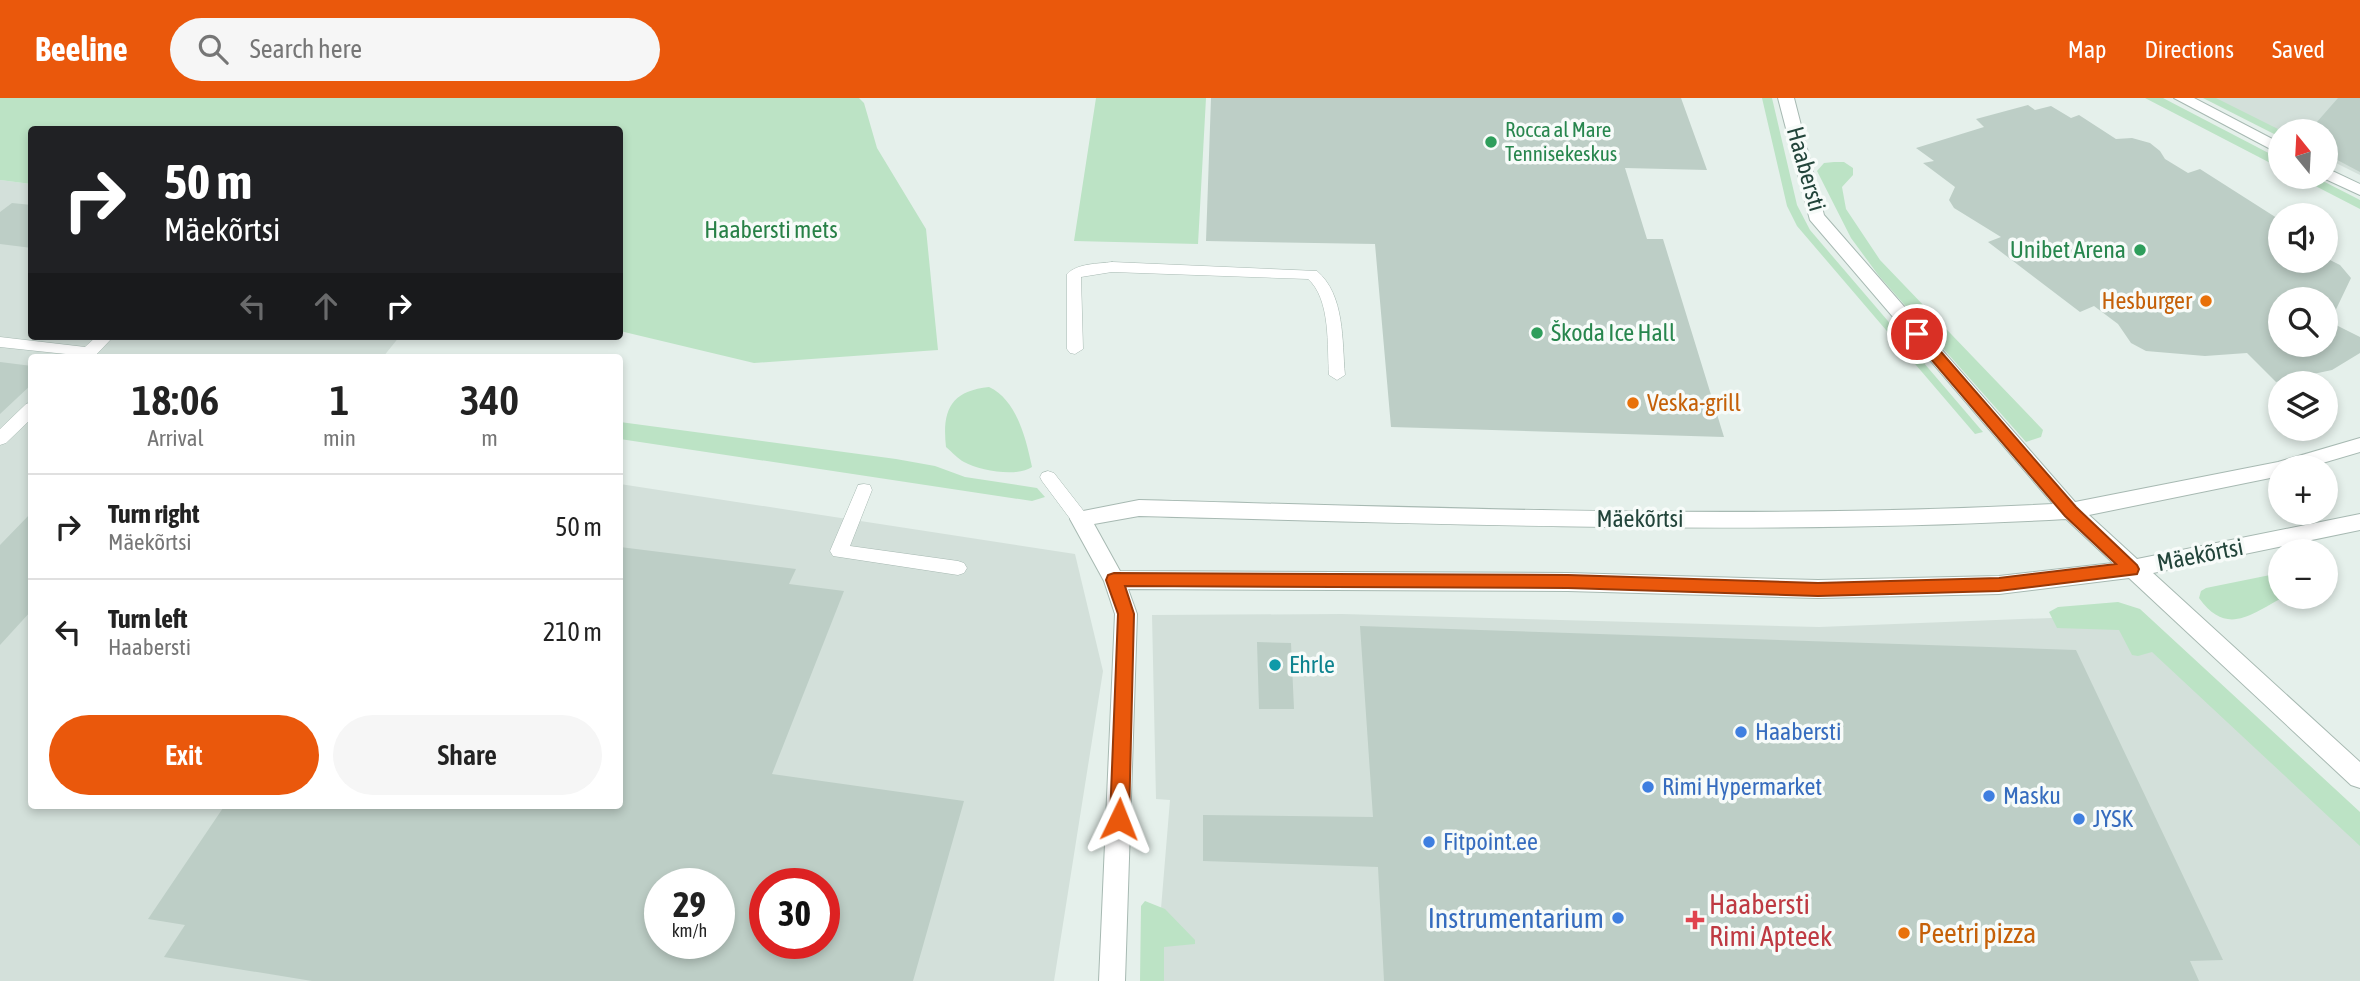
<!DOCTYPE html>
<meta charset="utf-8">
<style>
:root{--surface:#fff;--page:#f6f6f6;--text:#222;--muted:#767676;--line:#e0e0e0;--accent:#ea580c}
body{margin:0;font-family:"Asap Condensed",sans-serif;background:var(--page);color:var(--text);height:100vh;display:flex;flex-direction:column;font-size:26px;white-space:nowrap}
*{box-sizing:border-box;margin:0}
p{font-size:23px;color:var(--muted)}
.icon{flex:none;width:38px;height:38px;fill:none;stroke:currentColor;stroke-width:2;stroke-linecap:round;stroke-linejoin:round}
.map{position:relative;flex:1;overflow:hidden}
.details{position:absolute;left:28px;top:256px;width:595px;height:455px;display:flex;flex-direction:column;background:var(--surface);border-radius:7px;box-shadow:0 4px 10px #0003}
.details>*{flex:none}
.top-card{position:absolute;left:28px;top:28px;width:595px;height:214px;border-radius:7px;box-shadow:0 4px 10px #0003;background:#202124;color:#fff;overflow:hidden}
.needle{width:46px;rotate:342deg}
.controls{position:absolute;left:2268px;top:21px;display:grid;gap:14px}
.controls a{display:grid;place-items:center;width:70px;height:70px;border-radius:50%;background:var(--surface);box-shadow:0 4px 10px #0003;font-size:35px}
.speed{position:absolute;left:644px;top:770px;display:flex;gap:14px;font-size:35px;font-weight:700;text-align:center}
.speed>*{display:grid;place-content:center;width:91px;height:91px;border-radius:50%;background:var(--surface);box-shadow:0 4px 10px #0003;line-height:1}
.speed small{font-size:18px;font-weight:400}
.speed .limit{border:10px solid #d22;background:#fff;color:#111}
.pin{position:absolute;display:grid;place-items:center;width:60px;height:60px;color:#fff;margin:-30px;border:4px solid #fff;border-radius:50%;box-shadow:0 2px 7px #0007}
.me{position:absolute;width:77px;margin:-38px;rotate:2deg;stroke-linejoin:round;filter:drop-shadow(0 0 5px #0008)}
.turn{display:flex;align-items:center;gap:24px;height:147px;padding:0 21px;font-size:32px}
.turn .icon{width:91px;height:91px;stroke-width:2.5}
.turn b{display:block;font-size:49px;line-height:60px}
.lanes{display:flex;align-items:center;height:66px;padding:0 21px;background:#0003;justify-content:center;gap:35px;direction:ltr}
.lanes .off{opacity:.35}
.eta{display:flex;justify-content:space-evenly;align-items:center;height:119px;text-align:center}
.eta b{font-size:42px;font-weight:600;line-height:49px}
.cta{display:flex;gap:14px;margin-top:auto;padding:14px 21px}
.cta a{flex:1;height:80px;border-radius:42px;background:var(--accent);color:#fff;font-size:28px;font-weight:600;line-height:80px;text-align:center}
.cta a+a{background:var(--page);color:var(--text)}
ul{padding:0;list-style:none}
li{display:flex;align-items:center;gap:21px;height:105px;padding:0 21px;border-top:2px solid var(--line)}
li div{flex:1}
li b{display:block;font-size:26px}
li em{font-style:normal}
header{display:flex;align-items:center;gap:42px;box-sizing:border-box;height:98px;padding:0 35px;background:var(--accent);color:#fff}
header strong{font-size:33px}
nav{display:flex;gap:38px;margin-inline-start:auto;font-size:24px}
.search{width:490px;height:63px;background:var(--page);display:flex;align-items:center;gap:18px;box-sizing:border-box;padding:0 24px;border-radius:38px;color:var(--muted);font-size:26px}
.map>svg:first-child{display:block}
.built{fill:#d3e0da;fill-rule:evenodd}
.green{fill:#bce3c5}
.building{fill:#bdcec6;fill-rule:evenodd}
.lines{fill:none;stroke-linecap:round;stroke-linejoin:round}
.service-casing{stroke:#a7b9b2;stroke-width:1}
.minor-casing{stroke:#a7b9b2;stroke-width:2}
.service{fill:#fff;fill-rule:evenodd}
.minor{fill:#fff;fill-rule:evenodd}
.route{fill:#ea580c;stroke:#983908;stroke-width:2}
.leisure-dot{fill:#2e9e5b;stroke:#f7fbf9;stroke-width:2.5}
.food-dot{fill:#e8710a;stroke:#f7fbf9;stroke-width:2.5}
.culture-dot{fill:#0f9aa8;stroke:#f7fbf9;stroke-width:2.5}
.shop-dot{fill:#3f7fe0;stroke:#f7fbf9;stroke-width:2.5}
.health-dot{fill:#e0444e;stroke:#f7fbf9;stroke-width:2.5}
.labels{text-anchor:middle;stroke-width:7;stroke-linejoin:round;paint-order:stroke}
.far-leisure-label{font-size:21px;fill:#27864d;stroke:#f7fbf9;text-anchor:start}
.street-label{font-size:24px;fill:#22443a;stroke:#f7fbf9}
.park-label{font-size:24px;fill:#278046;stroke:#f7fbf9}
.leisure-label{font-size:24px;fill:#27864d;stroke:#f7fbf9;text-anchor:end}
.food-label{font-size:24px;fill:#c56008;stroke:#f7fbf9;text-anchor:end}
.culture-label{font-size:24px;fill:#0d838f;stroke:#f7fbf9;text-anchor:start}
.shop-label{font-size:24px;fill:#366cbe;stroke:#f7fbf9;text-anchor:start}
.near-health-label{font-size:28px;fill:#be3a42;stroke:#f7fbf9;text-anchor:start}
.near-shop-label{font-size:28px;fill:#366cbe;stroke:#f7fbf9;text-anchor:end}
.near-food-label{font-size:28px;fill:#c56008;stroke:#f7fbf9;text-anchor:start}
</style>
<header>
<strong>Beeline</strong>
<div class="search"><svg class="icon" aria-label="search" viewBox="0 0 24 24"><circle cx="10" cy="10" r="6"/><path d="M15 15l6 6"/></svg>Search here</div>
<nav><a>Map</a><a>Directions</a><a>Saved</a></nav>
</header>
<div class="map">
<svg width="2360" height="883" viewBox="0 0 2360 883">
<rect width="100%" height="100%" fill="#e5f0eb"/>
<path class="built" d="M2207,0H2360V77L2326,60V33H2280Z
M0,82L31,86L32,238H400L383,259H32V707H620V386L1075,456L1103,573L1054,883H0ZM660,786H719V845H660ZM765,786H824V845H765Z
M1342,516L1819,529L2127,517L2360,734V883H1155L1170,702L1156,701L1152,517Z"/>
<path class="green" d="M0,0H859L864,5L877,50L926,131L938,252L754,265L620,233V32H32L31,86L0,82Z
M1096,0H1206L1198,146L1074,143Z
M1762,0H1772L1797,107L1810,132L1983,334L1975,336L1797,128L1787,108Z
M2145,0H2163L2280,61V70Z
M2203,0H2216L2282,33L2280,39Z
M1834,64H1844L1853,70V77L1842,89L1846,111L1880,162L2043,332L2041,339L2026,344L1879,178L1851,140L1817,73L1824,65Z
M2298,79H2315L2360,102V111Z
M989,289C1017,302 1026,341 1032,369C1018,379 980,373 964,364C958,361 952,354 946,349C942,313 950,293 989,289Z
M620,324L896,361L935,368L965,379L1037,390L1045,399L1032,403L620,341Z
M2280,475V499H2284C2251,516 2227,539 2199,500L2201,493L2206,490Z
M2118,504L2140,511L2360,714V748L2152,554L2138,558L2132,557L2119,532L2057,530L2049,514L2058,509Z
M1145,803L1165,811L1195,842V846L1164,849V883H1140L1141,808Z"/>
<path class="building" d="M1211,0H1681L1707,72L1625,70L1647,141H1663L1724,339L1391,329L1375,146L1206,143Z
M2338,0H2360V74L2326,56V33H2309Z
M2028,7L2035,12L2051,8L2071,20L2079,17L2116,41L2132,40L2150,45L2160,53L2165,61L2188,75L2200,71L2280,122V163H2326V160L2340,167L2351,180L2330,224L2360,239V255L2332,272L2276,284L2247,255L2205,258L2146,253L2131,245L2118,226L2094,208L2080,214L1988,144L2001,139L1954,110L1949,102L1955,89L1923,65L1934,63L1916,50L1984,29L1976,21ZM2280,201H2326V247H2280Z
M12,105L32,107V150L0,146V114Z
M0,264L32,268V286L0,316Z
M32,414V512L0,547V447Z
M620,449L796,471L789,486L844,493L772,676L964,703L913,883H312L164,859L185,827L148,821L225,707H620ZM660,786H719V845H660ZM765,786H824V845H765Z
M1360,528L2076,552L2223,862L2190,863L2199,883H1384L1378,769L1203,763V717L1373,719Z
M1257,544L1291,545L1294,611H1259Z"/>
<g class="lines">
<defs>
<path id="service" d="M1112,164L1317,173C1345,197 1342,243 1345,277L1337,282L1329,277C1327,249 1331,201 1308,181L1112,174L1081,179L1083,251L1075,256L1070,255L1067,251V176C1078,165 1097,166 1112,164Z
M97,238H114L94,259L0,249V239L85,249Z
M32,304V320L6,345L0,347V331L26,306Z
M1048,373L1054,375L1086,416L1089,421L1086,426H1074L1042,383L1040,379L1042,375Z
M864,386L870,387L872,392L850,448L958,463L964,465L967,470L964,475L958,477L833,458L830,453L856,392L858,387Z"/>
<path id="minor" d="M1778,0H1794L1824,117L2075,404L2278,364L2360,340V354L2309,369H2280V378L2089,417L2137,461L2360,416V432L2153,475L2360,664V690L2351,687L2129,480L1999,496L1818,500L1568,493L1128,491L1137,516L1125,883H1099L1115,516L1104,483L1070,421L1073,415L1139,402C1444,410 1749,422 2053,406L1810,122ZM1139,418C1448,426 1757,438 2066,421L2113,465L1999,478L1818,482L1568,475L1120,473L1094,426Z
M2174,0H2194L2280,45V56Z
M2326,70L2360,86V97L2321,79H2326Z"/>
</defs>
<use href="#service" class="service-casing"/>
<use href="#minor" class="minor-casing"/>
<use href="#service" class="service"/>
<use href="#minor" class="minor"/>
</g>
<path class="route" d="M1917,231L1922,232L2076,409L2137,467L2139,471L2137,476L1999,493L1818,498L1568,490L1125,488L1134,516L1129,721L1126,727L1119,729L1113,727L1110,721L1118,516L1106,482L1108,477L1114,475L1568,477L1818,485L1999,480L2116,466L2065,418L1912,239L1910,236Z"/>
<g class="leisure-dot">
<circle cx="1491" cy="44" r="7"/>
<circle cx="2140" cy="152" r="7"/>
<circle cx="1537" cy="235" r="7"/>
</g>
<g class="food-dot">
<circle cx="2206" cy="203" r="7"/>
<circle cx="1633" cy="305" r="7"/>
<circle cx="1904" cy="835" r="7"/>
</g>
<circle class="culture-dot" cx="1275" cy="567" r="7"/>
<g class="shop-dot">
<circle cx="1741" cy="634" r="7"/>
<circle cx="1648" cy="689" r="7"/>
<circle cx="1989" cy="698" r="7"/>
<circle cx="2079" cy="721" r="7"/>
<circle cx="1429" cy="744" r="7"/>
<circle cx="1618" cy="820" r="7"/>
</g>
<path class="health-dot" d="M1691.5 811.5h7v7h7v7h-7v7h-7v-7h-7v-7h7z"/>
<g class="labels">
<g class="far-leisure-label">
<text x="1505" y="39">Rocca al Mare<tspan x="1505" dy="24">Tennisekeskus</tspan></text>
</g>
<g class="street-label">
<text transform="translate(1806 71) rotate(74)" y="8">Haabersti</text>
<text x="1640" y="429">Mäekõrtsi</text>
<text transform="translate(2200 457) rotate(-11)" y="8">Mäekõrtsi</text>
</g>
<g class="park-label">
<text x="771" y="140">Haabersti mets</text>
</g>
<g class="leisure-label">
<text x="2126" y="160">Unibet Arena</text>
<text x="1551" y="243" text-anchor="start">Škoda Ice Hall</text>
</g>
<g class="food-label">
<text x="2192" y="211">Hesburger</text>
<text x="1647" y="313" text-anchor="start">Veska-grill</text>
</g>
<g class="culture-label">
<text x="1289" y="575">Ehrle</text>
</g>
<g class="shop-label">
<text x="1755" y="642">Haabersti</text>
<text x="1662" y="697">Rimi Hypermarket</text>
<text x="2003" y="706">Masku</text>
<text x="2093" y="729">JYSK</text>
<text x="1443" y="752">Fitpoint.ee</text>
</g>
<g class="near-health-label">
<text x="1709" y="816">Haabersti<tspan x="1709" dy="32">Rimi Apteek</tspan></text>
</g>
<g class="near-shop-label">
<text x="1604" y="830">Instrumentarium</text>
</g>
<g class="near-food-label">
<text x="1918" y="845">Peetri pizza</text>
</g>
</g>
</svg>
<div class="controls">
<a><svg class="needle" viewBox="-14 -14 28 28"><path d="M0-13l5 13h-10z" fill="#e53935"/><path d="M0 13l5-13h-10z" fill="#767676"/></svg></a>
<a><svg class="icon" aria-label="sound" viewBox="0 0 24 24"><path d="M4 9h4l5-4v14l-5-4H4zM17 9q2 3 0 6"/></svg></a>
<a><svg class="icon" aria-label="search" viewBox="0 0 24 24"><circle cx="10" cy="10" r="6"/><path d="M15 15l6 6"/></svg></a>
<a><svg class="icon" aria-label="layers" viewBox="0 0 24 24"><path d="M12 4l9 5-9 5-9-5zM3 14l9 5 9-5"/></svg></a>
<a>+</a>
<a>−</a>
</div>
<div class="speed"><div>29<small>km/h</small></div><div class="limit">30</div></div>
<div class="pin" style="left:1917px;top:236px;background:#d93025"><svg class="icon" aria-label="arrive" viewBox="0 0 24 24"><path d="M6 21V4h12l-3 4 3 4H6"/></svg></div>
<svg class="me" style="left:1119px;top:721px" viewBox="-20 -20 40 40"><path d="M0-17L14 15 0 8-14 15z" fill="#ea580c" stroke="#fff" stroke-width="4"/></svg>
<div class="top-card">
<div class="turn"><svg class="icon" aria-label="right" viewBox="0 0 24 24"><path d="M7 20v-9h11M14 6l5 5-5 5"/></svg><div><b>50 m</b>Mäekõrtsi</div></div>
<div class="lanes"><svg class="icon off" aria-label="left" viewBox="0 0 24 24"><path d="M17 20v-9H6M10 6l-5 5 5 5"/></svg><svg class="icon off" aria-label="ahead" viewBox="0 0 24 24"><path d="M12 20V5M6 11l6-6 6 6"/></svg><svg class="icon" aria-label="right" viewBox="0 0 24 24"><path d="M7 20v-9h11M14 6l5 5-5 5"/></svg></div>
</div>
<section class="details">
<div class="eta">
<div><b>18:06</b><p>Arrival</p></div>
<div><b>1</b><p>min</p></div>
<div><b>340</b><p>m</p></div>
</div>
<ul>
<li><svg class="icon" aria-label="right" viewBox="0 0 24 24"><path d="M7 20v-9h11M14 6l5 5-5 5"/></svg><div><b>Turn right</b><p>Mäekõrtsi</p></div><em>50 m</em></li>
<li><svg class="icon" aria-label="left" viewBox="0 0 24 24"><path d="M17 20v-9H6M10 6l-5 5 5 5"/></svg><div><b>Turn left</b><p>Haabersti</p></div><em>210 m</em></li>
</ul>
<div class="cta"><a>Exit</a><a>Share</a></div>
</section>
</div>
